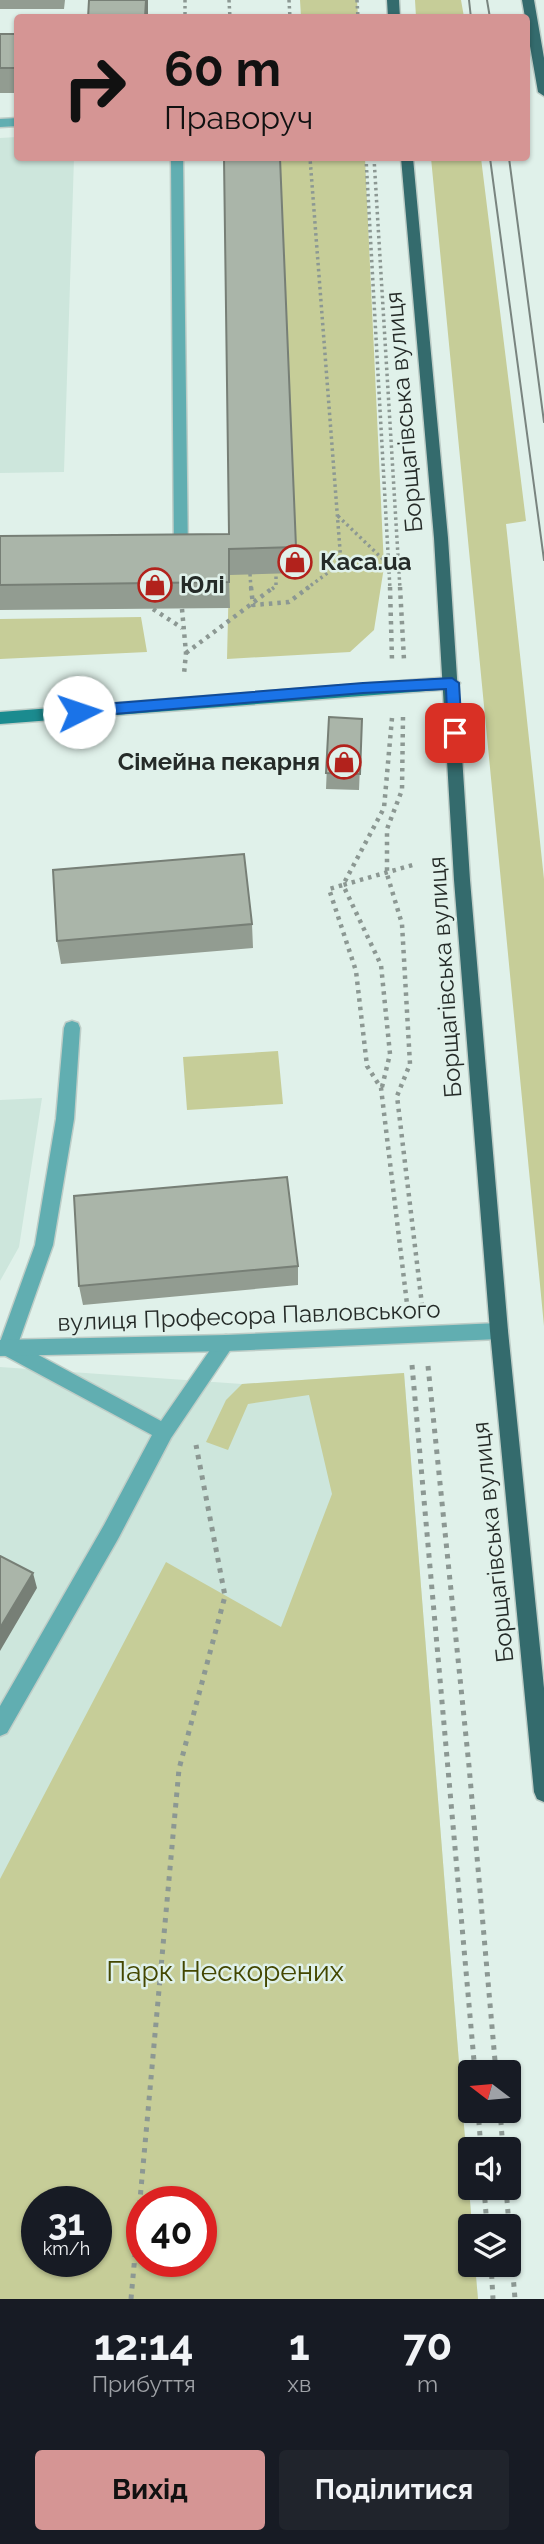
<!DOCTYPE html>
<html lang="uk">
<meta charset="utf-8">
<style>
:root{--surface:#171b24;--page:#20242c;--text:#f1f3f6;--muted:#9ea1a6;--accent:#d59594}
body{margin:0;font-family:Raleway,sans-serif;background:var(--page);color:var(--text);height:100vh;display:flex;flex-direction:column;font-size:26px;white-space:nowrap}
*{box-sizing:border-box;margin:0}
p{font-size:23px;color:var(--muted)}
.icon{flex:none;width:38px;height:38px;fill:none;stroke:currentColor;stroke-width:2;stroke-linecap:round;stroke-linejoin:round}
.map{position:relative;height:2299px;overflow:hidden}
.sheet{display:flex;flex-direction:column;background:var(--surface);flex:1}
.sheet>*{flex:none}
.banner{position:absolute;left:14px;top:14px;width:516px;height:147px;border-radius:7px;box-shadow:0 2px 5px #0004;background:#d59594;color:#111;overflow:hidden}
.needle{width:46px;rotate:286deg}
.tools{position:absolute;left:458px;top:2060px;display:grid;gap:14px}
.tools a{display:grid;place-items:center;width:63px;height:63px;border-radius:7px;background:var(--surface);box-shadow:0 2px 5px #0004;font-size:35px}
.speed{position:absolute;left:21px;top:2186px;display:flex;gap:14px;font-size:35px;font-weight:700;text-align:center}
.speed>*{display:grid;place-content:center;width:91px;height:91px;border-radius:50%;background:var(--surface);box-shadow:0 2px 5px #0004;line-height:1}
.speed small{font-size:18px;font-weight:400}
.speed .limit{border:10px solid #d22;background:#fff;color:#111}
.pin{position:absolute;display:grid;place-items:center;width:60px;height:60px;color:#fff;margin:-30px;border-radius:14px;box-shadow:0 4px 10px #0006}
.me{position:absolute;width:77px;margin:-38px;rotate:86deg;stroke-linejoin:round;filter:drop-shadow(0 0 5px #0008)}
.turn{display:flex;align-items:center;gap:24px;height:147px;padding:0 35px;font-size:32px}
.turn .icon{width:91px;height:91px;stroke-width:2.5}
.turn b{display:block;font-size:49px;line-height:60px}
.eta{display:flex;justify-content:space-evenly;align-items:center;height:119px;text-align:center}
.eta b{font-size:42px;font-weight:700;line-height:49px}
.button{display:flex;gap:14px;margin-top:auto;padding:14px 35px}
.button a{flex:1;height:80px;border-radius:7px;background:var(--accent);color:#111;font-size:28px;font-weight:700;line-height:80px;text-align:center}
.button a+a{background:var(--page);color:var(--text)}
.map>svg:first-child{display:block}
.built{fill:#cde6dc;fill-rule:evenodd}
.green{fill:#c6cd98;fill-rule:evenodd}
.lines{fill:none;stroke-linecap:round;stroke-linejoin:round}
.lane-casing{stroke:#becdc7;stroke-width:3}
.street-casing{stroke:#becdc7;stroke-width:3}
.secondary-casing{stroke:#becdc7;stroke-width:3}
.primary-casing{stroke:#becdc7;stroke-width:3}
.path-far2{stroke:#8c9893;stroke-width:3.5;stroke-dasharray:2.5 3.5;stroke-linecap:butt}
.path-far1{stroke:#8c9893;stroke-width:4.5;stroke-dasharray:3.5 5;stroke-linecap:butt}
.path{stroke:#8c9893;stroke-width:5;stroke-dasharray:4.5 6;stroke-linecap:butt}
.lane{fill:#61aeb1;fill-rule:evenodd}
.street{fill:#61aeb1;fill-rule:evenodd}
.secondary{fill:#1b8b8f;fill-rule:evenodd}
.primary{fill:#346b6d;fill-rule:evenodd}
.tram{stroke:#79847f;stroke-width:2}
.wall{fill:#929c91}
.shaded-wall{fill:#777f76}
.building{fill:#aab5a9;stroke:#777f76;stroke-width:2}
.route{fill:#1a73e8;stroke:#114b97;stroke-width:2}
.labels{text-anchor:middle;stroke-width:5;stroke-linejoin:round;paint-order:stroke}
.street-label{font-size:24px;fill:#252b28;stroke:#e0f1ea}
.poi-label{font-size:24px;font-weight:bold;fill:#252b28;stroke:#e0f1ea;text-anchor:start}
.near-park-label{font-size:28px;fill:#434701;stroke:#e0f1ea}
</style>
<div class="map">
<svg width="544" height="2299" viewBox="0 0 544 2299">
<rect width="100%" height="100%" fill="#e0f1ea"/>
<path class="built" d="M17,137L18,158H74L64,472L0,473V138Z
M42,1098L19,1247L0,1281V1100Z
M0,1367L242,1384L404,1373L472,2226L471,2264L475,2265L478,2299H0ZM37,2202H96V2261H37ZM142,2202H201V2261H142Z"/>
<path class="green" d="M300,0H357L358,17H301Z
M415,0H461L464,17H416Z
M278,158H365L384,567L374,630L350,652L227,659L229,575Z
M431,158H481L526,521L506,524L544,879V1326Z
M141,617L147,652L0,659V619Z
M278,1051L283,1104L187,1110L183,1057Z
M404,1373L472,2226L471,2264L475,2265L478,2299H0V1879L166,1562L281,1627L332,1494L309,1395L248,1404L228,1450L206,1442L226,1400L242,1384ZM37,2202H96V2261H37ZM142,2202H201V2261H142Z"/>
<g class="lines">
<defs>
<path id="lane" d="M18,118V126L0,127V119Z
M171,158H183L188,557L181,562L174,557Z
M72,1021L78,1023L80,1028L74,1119L53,1245L18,1344L161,1421L219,1337L226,1335L233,1337L235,1343L171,1438L118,1539L7,1733L0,1736V1706L104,1525L152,1435L0,1353V1342L35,1245L56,1119L64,1028L66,1023Z"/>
<path id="street" d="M499,1323L506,1325L508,1331L506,1337L499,1339L226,1351L0,1356V1340L226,1335Z"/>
<path id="secondary" d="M452,677L460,683L452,689L0,724V712Z"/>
<path id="primary" d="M387,0H399L400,18H388Z
M522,0H534L544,58V96L538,92Z
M401,158H413L448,538L470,880L508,1331L544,1688V1802L537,1799L534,1792L490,1331L454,880L434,538Z"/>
</defs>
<use href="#lane" class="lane-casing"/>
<use href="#street" class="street-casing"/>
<use href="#secondary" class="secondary-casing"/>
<use href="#primary" class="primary-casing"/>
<path class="path-far2" d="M185,0V18
M229,0L230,18
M289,0L290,18
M357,0L358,18
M366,158L390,589
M374,158L400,589
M338,516L390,566
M250,574L251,589
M272,589L276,586V574
M306,589L341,563L310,158"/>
<path class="path-far1" d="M251,587L253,605L289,602L309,587
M390,587L392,660
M400,587L404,660
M153,609L182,628
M182,609L186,653L184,674
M186,653L274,587
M403,717L402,790L387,829V874L402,924L410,1064L397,1096L422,1305
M392,718L384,808L343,885L329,889L356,971L367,1066L381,1088L407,1304
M382,1087L390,1054L381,965L343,885L416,864"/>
<path class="path" d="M412,1365L475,2072
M428,1366L469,1766L496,2072
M478,2110L481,2149
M500,2110L503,2149
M484,2188L487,2226
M506,2188L515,2299
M491,2264L493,2299
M131,2299L179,1769L225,1596L196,1445"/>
<use href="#lane" class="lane"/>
<use href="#street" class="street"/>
<use href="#secondary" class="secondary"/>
<use href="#primary" class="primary"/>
<path class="tram" d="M469,0L471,18
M487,0L490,18
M490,158L544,560
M509,158L544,422"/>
</g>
<path class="wall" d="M0,0H65L64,9H0Z
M0,34H18V93H0Z
M0,536L296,547L295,573L229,575L230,608L0,610Z
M329,717L362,719L359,790L326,789Z
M252,924L253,948L61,964L57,941Z
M298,1266V1285L83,1305L79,1286Z"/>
<path class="shaded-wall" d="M146,0H148V18H145Z
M33,1573L37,1588L0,1651V1628Z"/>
<path class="building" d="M89,0H146L145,18H88Z
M0,34H18V68H0Z
M224,158H280L296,547L229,549V582L0,585V536L229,534Z
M329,717L362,719L360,774L326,773Z
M244,854L252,924L57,941L53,870Z
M287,1177L298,1266L79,1286L74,1196Z
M0,1556L33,1573L0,1628Z"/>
<path class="route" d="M452,678L459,683L462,733L455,738L448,733L446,689L363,693L79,717L73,712L79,706L363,683Z"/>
<defs>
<symbol id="shop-ring" viewBox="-11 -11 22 22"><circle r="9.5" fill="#e0f1ea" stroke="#b2221c" stroke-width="1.5"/><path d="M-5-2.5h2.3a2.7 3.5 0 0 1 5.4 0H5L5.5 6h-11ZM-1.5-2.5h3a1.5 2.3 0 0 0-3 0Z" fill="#b2221c"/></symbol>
</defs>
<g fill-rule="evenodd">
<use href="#shop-ring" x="276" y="543" width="38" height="38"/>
<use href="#shop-ring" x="136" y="566" width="38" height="38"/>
<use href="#shop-ring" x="325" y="743" width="38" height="38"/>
</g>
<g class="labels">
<g class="street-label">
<text transform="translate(404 412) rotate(-95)" y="8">Борщагівська вулиця</text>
<text transform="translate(445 977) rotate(-94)" y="8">Борщагівська вулиця</text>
<text transform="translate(249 1316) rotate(-2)" y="8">вулиця Професора Павловського</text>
<text transform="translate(493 1542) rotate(-96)" y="8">Борщагівська вулиця</text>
</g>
<g class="poi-label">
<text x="320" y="570">Каса.ua</text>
<text x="180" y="593">Юлі</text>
<text x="320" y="770" text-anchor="end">Сімейна пекарня</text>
</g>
<g class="near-park-label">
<text x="225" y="1981">Парк Нескорених</text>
</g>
</g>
</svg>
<div class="tools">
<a><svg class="needle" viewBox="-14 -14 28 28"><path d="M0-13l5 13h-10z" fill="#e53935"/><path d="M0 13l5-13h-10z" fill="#9ea1a6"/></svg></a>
<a><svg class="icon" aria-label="sound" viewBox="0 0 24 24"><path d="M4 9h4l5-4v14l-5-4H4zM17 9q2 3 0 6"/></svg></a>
<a><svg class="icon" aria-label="layers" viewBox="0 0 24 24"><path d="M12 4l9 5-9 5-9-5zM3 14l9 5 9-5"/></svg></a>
</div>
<div class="speed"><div>31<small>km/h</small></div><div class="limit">40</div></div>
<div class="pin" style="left:455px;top:733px;background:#d93025"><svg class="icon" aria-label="arrive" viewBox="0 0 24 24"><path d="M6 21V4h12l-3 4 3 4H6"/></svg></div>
<svg class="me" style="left:79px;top:712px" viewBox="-20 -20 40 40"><circle r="19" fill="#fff"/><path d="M0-13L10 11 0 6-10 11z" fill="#1a73e8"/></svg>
<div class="banner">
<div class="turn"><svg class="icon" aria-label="right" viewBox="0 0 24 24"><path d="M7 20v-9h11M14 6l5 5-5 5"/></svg><div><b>60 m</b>Праворуч</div></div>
</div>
</div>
<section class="sheet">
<div class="eta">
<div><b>12:14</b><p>Прибуття</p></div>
<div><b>1</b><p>хв</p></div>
<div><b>70</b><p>m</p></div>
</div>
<div class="button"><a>Вихід</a><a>Поділитися</a></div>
</section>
